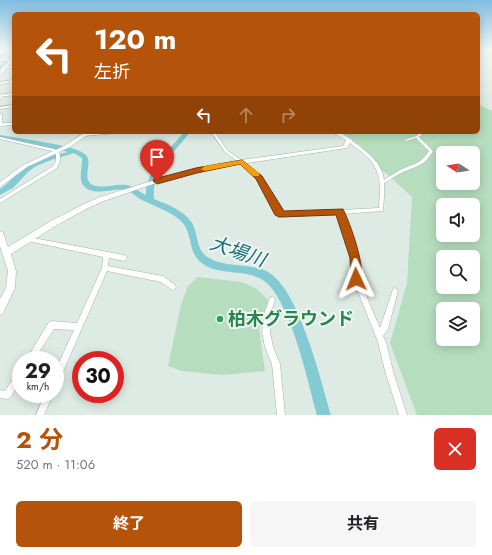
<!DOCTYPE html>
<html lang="ja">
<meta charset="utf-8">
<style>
:root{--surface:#fff;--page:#f6f6f6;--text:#202124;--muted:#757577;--accent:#b45309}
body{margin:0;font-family:Jost,"Noto Sans JP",sans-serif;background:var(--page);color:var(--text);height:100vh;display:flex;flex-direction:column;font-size:15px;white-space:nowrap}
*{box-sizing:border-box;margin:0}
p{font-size:13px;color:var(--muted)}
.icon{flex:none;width:22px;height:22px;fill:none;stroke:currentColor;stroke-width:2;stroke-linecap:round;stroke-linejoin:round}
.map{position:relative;height:415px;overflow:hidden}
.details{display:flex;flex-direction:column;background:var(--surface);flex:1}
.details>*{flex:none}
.guide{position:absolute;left:12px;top:12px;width:468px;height:122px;border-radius:6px;box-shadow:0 2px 10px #0003;background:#b45309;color:#fff;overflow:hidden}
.needle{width:26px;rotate:282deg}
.fabs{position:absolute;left:436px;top:146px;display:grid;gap:8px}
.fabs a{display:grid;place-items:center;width:44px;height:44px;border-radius:6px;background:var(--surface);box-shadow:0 2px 10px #0003;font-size:20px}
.speed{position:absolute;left:12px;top:351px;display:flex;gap:8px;font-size:20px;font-weight:700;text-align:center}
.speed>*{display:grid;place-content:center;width:52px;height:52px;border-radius:50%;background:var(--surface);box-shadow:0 2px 10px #0003;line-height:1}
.speed small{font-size:10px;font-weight:400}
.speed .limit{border:6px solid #d22;background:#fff;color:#111}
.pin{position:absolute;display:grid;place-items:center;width:34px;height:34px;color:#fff;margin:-41px -17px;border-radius:50% 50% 50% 0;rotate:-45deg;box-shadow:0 0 4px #0007}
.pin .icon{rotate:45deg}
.me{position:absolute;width:44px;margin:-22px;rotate:358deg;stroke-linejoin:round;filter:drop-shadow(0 0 3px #0008)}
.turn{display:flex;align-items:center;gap:14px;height:84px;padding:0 16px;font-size:18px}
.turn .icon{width:52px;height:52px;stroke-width:2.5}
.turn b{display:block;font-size:28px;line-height:34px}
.lanes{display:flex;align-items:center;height:38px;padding:0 16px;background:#0003;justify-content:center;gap:20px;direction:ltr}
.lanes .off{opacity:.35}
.round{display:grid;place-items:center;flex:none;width:42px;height:42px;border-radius:6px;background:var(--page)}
.headline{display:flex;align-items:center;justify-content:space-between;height:68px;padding:0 16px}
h1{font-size:24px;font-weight:700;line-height:30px;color:var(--accent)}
.cta{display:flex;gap:8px;margin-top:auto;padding:8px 16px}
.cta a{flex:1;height:46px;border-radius:6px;background:var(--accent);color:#fff;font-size:16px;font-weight:700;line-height:46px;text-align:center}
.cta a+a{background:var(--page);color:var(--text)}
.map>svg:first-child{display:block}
.green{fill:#b5ddbe;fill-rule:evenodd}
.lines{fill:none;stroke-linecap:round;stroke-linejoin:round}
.river{fill:#83cad3;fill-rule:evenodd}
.street-casing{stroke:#a1b2ab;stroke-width:1}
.secondary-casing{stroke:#9db7ac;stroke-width:1}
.street{fill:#fff;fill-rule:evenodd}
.secondary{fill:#fff;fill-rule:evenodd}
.route{fill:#b45309;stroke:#753606}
.slow{fill:#f59e0b}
.leisure-dot{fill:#2e9e5b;stroke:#eef7f2;stroke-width:1.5}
.labels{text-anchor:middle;stroke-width:4;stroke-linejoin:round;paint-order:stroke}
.near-leisure-label{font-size:18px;font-weight:bold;fill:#27864d;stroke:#eef7f2;text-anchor:start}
.near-water-label{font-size:19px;font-style:italic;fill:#176c79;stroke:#eef7f2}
</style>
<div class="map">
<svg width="492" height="415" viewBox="0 0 492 415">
<rect width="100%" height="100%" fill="#deeae4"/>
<path class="green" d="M478,104L492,111V415H417L390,343L407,283L412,197L387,174L372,163L360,145L334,132H478ZM443,153H473V183H443ZM443,205H473V235H443ZM443,257H473V287H443ZM443,309H473V339H443Z
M198,277L242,282L257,289L268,300L259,329L265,371L222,375L182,371L168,366L181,305L188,286Z"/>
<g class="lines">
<path class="river" d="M14,51V53L0,57V55Z
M0,60L9,62L0,69V66L4,63L0,62Z
M184,132H190C175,152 151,172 154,199C166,204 184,210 192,223C198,233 196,248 206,256C224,269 249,262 268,272C299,289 321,381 331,415H317C307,379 293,312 269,285C253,268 225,276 206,266C185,254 195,233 180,220C168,210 153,206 140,199C135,196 132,192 127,190C114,187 93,198 83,185C78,177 83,166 82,158L74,153L54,159L36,166L28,172L13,188L0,195V189C9,183 15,175 24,168C37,159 53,155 68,152L0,139V135C15,138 78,145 86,155C93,163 82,177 91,184C100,190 116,183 127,185C135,187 139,192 146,195C144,173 171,148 184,132Z"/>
<defs>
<path id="street" d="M14,57V59L0,61V59Z
M5,66H14V68H4Z
M14,80V82L0,84V82Z
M14,93V95L0,97V95Z
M14,105V107L0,109V107Z
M81,132H85V134L105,132H119L117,133L84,136L82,135Z
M211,132H215L227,150L242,161L261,177L280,211L283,213L379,208C380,188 383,171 366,156C360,150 353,146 347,140L348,139H350C364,150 382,161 384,180C389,176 395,173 400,170C413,164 421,164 429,151L416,138L406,141L404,140L416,136L421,132H425L419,137L433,151C424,167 416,166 401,173C395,176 390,180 384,183V196L383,211L343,214L358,258L359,279L380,328L393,289L395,288L397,289L398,291L388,329L383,336L386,342L393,371L407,415H399L385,371L378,342L353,279L352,258L338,214L282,217L276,213L257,179L240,163L225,152Z
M0,137L54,149C56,150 58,151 59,153C62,157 59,164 57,168L0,203V199L53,166L56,161V154L52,151L0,139Z
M26,237H28L124,255L126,256L127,258L126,260L124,261L109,258L108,266L163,276L175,285L176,287L175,289L173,290L171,289L161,282L107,271L58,383L55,384V371L74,330L54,329L34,360H26L49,322L52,321L77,323L102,268L103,257L28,241H26L25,239Z
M272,297L274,298L275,300L271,312L270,332L273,347L280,364L285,415H277L272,364L265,347L262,332L265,312L270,298Z
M21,370V381L10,398L7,399L0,398V390L5,391L18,371Z
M45,394H53L44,415H36Z"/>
<path id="secondary" d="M478,51L487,57V59L478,62V60L484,58L478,53Z
M13,57H14V60L5,69L2,75L0,76L1,69Z
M0,94L2,95V98L0,99Z
M0,114L2,115V123H14V125L0,126Z
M332,132H339L351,139L352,140L347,148L241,164L197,172L159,182L104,201L88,208L57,225L11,254L16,271L15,288L3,313L0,315V299L6,288L8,271L0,246V231L3,232L8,247L51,221L84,204L100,197L155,180L196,168L241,160L343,146L346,140Z
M84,133L87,135L86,136L68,148L27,167L0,187V182L23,165L64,146Z"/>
</defs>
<use href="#street" class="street-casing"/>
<use href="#secondary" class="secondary-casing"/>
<use href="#street" class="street"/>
<use href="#secondary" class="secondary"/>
</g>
<linearGradient id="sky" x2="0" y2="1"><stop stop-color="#7fbde0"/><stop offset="0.46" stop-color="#f0f6f3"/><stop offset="1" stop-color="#f0f6f3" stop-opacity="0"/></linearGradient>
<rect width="492" height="107" fill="url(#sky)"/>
<path class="route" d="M242,160L262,176L284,211L343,209C350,223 367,269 360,283L356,284L352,283L351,279L350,258L336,215L279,217L275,215L256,179L240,164L197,173L157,184L153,181L154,179L196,168Z"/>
<path class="slow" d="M242,160L259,173V176H253L240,164L205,171L201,169L205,166Z"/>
<circle class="leisure-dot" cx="220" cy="319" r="4"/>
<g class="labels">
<g class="near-leisure-label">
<text x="228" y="325">柏木グラウンド</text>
</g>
<g class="near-water-label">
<text transform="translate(238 251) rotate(19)" y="7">大場川</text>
</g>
</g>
</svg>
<div class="fabs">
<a><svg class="needle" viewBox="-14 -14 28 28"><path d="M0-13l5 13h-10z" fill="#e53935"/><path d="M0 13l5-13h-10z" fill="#757577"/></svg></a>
<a><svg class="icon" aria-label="sound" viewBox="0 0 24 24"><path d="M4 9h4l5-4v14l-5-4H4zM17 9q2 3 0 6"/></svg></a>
<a><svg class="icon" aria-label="search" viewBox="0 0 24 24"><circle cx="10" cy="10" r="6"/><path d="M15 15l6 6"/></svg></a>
<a><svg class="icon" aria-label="layers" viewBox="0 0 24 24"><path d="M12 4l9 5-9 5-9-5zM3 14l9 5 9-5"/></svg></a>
</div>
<div class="speed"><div>29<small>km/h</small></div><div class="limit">30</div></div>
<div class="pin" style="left:157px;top:181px;background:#d93025"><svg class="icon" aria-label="arrive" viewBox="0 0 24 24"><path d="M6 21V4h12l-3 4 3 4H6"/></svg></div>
<svg class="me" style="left:356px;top:279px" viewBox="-20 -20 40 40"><path d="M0-17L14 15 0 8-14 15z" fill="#b45309" stroke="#fff" stroke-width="4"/></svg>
<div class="guide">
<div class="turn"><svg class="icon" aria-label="left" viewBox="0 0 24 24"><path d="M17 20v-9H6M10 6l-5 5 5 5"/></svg><div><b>120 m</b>左折</div></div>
<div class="lanes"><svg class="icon" aria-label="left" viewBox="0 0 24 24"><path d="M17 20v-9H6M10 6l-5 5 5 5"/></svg><svg class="icon off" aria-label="ahead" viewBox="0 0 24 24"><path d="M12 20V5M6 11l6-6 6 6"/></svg><svg class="icon off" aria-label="right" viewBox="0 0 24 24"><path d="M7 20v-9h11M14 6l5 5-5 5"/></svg></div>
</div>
</div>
<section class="details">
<div class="headline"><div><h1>2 分</h1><p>520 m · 11:06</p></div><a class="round" style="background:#d93025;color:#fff"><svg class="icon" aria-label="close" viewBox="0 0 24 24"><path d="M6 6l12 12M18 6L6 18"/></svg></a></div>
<div class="cta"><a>終了</a><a>共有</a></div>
</section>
